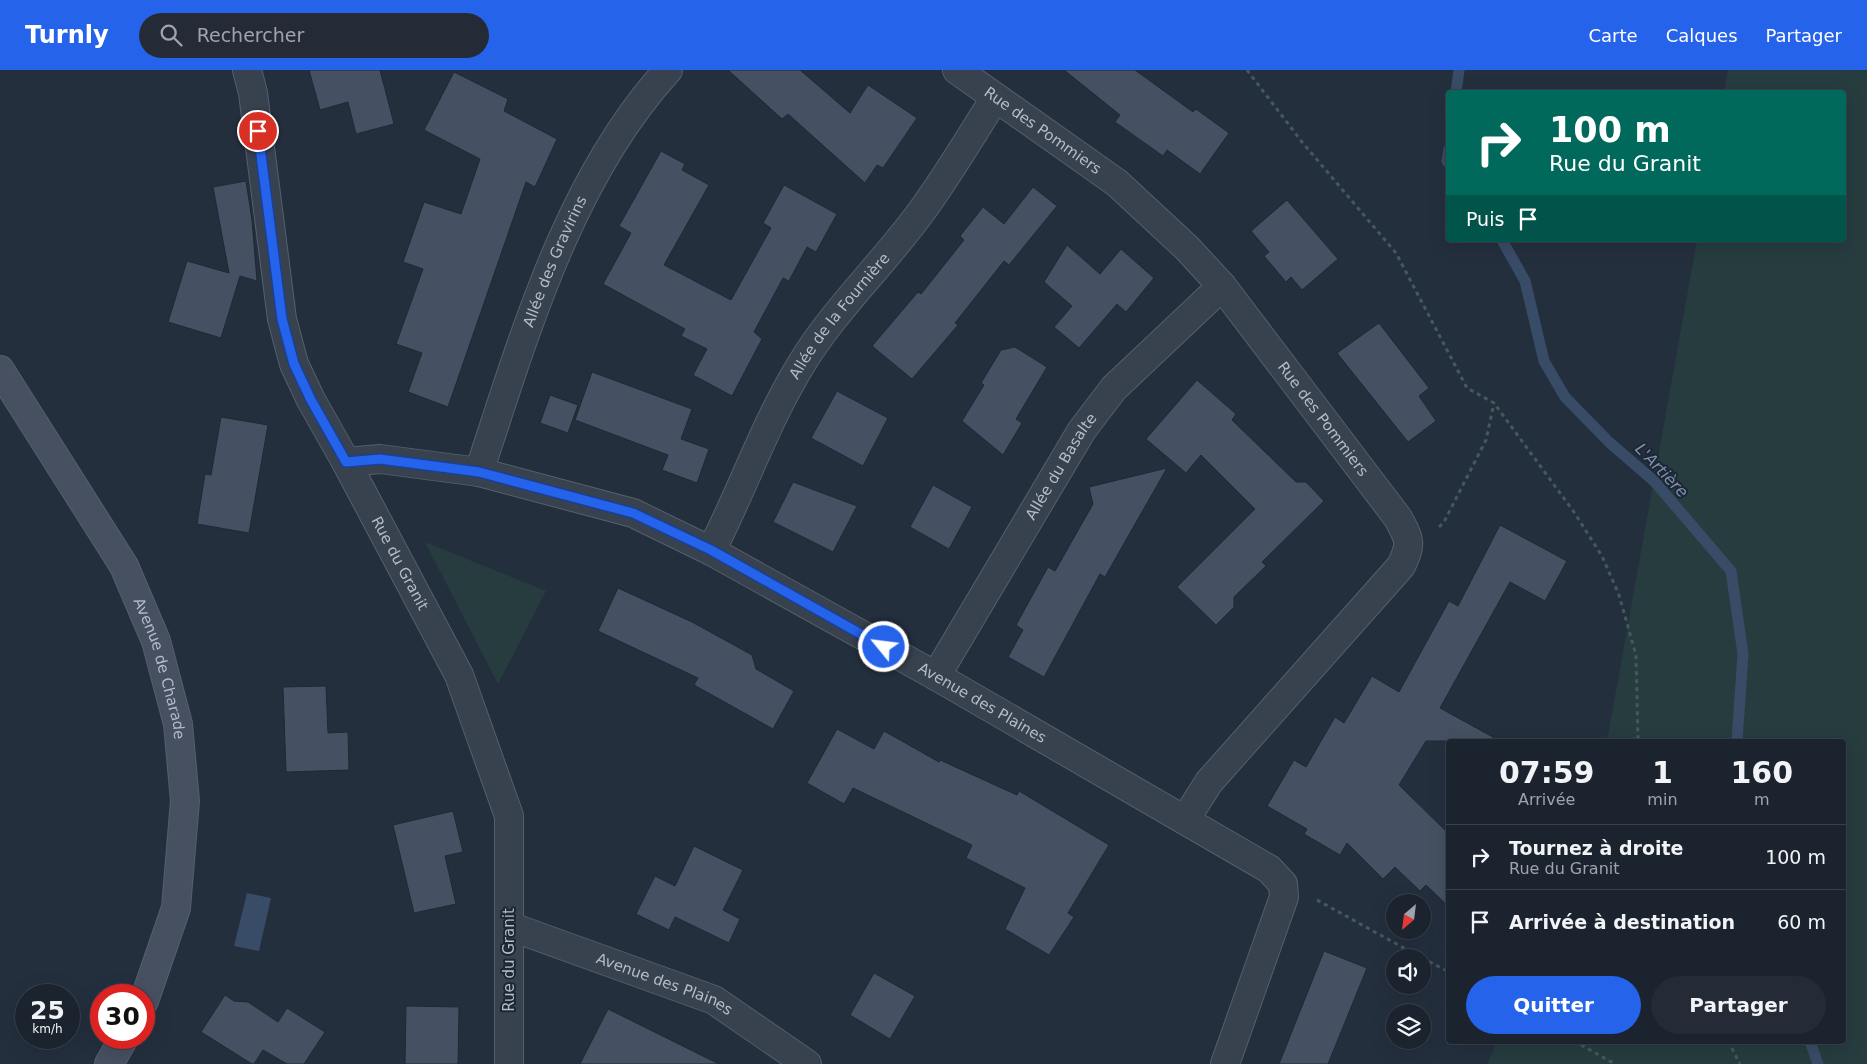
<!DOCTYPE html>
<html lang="fr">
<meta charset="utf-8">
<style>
:root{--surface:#1b232e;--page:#242b36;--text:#f1f3f6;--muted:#a0a4aa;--line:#39404a;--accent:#2563eb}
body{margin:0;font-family:"DejaVu Sans",sans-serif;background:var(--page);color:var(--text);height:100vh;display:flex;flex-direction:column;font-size:19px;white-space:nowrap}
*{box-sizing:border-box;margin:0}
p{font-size:16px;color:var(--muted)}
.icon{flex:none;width:28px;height:28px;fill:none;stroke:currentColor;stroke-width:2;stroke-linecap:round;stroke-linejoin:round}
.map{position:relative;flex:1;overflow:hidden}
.panel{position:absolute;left:1446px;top:669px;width:400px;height:305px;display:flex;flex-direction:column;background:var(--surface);border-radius:5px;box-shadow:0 5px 20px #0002,0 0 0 1px var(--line)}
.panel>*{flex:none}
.guide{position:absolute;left:1446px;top:20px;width:400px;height:152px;border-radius:5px;box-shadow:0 5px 20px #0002,0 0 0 1px var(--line);background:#00695c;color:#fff;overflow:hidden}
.needle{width:32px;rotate:208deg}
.fabs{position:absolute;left:1386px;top:824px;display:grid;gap:10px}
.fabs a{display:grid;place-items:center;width:45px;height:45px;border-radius:50%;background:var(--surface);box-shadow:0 5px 20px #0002,0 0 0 1px var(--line);font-size:25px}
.speed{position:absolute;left:15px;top:914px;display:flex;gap:10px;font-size:25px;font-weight:700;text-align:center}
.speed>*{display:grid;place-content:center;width:65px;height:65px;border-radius:50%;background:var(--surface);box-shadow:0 5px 20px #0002,0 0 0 1px var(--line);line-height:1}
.speed small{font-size:12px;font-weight:400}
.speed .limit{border:8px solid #d22;background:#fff;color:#111}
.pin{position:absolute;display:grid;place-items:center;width:42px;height:42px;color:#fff;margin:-21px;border:2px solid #fff;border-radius:50%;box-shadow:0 1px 5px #0007}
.me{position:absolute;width:55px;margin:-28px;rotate:299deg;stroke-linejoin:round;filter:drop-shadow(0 0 4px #0008)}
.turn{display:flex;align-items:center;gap:18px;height:105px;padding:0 20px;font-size:22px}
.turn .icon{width:65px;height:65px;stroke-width:2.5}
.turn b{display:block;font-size:35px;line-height:42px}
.then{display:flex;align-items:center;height:48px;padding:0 20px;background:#0003;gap:10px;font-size:19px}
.eta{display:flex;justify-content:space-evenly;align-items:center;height:85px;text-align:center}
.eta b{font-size:30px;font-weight:600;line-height:35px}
.primary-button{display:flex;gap:10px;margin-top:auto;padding:10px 20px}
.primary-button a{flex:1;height:58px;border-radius:30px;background:var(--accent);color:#fff;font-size:20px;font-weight:600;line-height:58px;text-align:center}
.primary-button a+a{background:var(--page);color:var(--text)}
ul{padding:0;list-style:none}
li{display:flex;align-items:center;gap:15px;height:65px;padding:0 20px;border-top:1px solid var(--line)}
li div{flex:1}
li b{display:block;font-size:19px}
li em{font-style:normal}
header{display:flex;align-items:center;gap:30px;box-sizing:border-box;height:70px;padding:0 25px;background:var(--accent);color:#fff}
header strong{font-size:24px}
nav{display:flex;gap:28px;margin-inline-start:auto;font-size:18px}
.search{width:350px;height:45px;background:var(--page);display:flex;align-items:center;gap:12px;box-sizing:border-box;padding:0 18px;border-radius:28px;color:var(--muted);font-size:19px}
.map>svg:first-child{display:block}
.green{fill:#263c3f}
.water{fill:#394c67}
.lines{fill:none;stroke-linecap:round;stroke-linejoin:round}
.stream{stroke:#394c67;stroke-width:11}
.building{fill:#455162;stroke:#1f2835}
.street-casing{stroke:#565f6c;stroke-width:30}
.secondary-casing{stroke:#565f6c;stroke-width:30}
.path{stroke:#44595c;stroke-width:3;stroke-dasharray:4 4;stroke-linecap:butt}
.street{stroke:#38414e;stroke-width:28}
.secondary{stroke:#465061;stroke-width:28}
.route-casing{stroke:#184099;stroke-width:12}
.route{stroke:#2563eb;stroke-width:9}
.labels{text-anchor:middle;stroke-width:4;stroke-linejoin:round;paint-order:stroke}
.street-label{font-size:15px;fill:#b4bcc9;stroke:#1d2633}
.water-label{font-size:16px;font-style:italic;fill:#7c92b1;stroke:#1d2633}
</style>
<header>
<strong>Turnly</strong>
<div class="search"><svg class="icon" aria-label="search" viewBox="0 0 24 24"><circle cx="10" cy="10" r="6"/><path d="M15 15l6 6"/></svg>Rechercher</div>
<nav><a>Carte</a><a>Calques</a><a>Partager</a></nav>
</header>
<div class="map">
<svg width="1867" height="994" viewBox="0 0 1867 994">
<rect width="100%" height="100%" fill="#242f3e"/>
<path class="green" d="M1728,0H1867V994H1487L1497,971H1844V671H1607L1697,170H1844V22H1724Z
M425,472L546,521L498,614Z"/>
<path class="water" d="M247,823L271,828L259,881L234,876Z"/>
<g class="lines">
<path class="stream" d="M1456,22L1459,0
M1449,79L1447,91L1449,93
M1502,170L1525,211L1544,291L1565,327L1609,372L1654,411L1731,501L1743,584L1737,671
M1809,971L1811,974L1818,994"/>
</g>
<path class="building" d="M309,0H380L394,54L356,64L348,32L320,40Z
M728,0H800L850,43L868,15L917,48L883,98L877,95L865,113L788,44L782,49Z
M1064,0H1135L1193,42L1196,39L1229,63L1200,104L1167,80L1163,86L1115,52L1120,45Z
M454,2L508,29L504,41L557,69L535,117L526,112L448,337L408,322L422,283L396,274L423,199L403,192L424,132L461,144L480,89L424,60Z
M661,81L685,94L682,100L709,115L664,195L731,230L771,158L763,153L784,115L837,144L816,182L807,177L789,211L783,208L754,262L762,269L732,326L693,305L707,279L681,266L685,259L603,214L631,163L619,156Z
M246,111L252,150L257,211L240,206L221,268L168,252L187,191L229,203L213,117Z
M1033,117L1057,136L1009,195L1004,191L955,253L958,255L912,309L872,276L918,222L921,224L964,170L960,166L983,137L1004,154Z
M1287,130L1338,189L1302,220L1291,207L1286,212L1264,186L1269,182L1251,161Z
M1067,175L1100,204L1121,179L1154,208L1126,242L1117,234L1079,278L1054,257L1072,236L1044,212Z
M1379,253L1429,318L1419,326L1436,351L1408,372L1337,283Z
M1015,277L1047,297L1016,349L1022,353L1003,385L962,351L984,315L981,313L1001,280Z
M592,302L692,339L681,369L709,379L697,413L662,400L668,385L575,350Z
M1197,310L1236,344L1232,350L1296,412H1306L1324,431L1262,492L1266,496L1234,527V537L1216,555L1177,517L1255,439L1201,385L1186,403L1146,369Z
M837,321L888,348L863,396L811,368Z
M550,325L578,335L568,363L540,353Z
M221,347L268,355L249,463L197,454L205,404L211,405Z
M1167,398L1105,507L1100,504L1044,607L1008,587L1023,560L1016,555L1048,497L1055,501L1093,434L1089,417Z
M793,412L857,436L833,482L773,452Z
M933,415L972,437L949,479L910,457Z
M1500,455L1567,491L1545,531L1510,512L1440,638L1500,671H1426L1399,715L1449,764V837L1426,815L1420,821L1395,797L1383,809L1347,773L1340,785L1304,764L1307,759L1267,736L1294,690L1306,697L1335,647L1344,653L1372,606L1399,622L1449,531L1458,536Z
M618,518L692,552L752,585L756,599L794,621L773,659L694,615L698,608L598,561Z
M326,616L328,663L348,662L349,700L286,702L283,617Z
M837,659L874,679L884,661L939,692L940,690L1017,725L1019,721L1109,775L1068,843L1074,847L1049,885L1005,859L1025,818L966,788L972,775L853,718L844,734L807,713Z
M453,741L463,782L445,786L456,834L414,843L393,755Z
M694,776L743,800L723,840L740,849L729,873L675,847L669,860L636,844L655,806L675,816Z
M1324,881L1367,898L1328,994H1279Z
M874,903L915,926L890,969L850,945Z
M225,925L234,931L248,932L278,952L287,938L325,962L304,994H287L263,980L254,994H252L201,962Z
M406,936L459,937L458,994H405Z
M608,939L719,994H580Z"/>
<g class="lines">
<defs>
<g id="street">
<path id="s1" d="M247,0L253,23L282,249L294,294L311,330L346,392L459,605L509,746V994"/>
<path id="s2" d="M957,0L1117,113L1187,178L1222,216L1398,448C1410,470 1412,473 1401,496L1209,712L1185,750"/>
<path id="s3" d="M346,392L380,389L479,402L633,443L711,481L936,606L1269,799L1283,814L1284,827L1225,994"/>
<path id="s4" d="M479,402C524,266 569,108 668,0"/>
<path id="s5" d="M711,481C743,419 765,353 802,293C834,240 884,193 921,142C948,105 971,66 995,28"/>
<path id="s6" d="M936,606L1082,360L1114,318L1222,216"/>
<path id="s7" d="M509,856L714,930L807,994"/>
</g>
<g id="secondary">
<path id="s8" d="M0,300L124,496L156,571L178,654L185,731L176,838L144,931"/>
<path d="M109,994L124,968"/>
</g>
</defs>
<use href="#street" class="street-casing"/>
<use href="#secondary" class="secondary-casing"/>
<path class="path" d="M1247,0L1302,72L1396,183L1467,318L1494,333L1574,442L1602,486L1619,525L1636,585L1638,671
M1439,457L1444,452L1486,370L1494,333
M1317,830L1422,888
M1422,888L1449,902
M1574,971L1615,994
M1728,971L1740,994"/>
<use href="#street" class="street"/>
<use href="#secondary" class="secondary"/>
</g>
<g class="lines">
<defs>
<path id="route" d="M258,61L282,249L294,294L311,330L346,392L380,389L479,402L633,443L711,480L884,577"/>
</defs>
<use href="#route" class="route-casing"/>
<use href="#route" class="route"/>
</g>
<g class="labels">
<g class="street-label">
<text dy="5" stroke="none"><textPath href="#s2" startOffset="105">Rue des Pommiers</textPath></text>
<text dy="5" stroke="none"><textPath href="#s4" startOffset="224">Allée des Gravirins</textPath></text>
<text dy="5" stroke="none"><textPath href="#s5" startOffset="269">Allée de la Fournière</textPath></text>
<text dy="5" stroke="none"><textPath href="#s2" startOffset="510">Rue des Pommiers</textPath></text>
<text dy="5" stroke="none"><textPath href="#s6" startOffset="244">Allée du Basalte</textPath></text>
<text dy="5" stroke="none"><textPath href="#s1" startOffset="524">Rue du Granit</textPath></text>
<text dy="5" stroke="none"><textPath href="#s8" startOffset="341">Avenue de Charade</textPath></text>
<text dy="5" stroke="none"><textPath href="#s3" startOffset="691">Avenue des Plaines</textPath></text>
<text transform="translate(509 890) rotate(-90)" y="5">Rue du Granit</text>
<text dy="5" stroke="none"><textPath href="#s7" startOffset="166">Avenue des Plaines</textPath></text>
</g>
<g class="water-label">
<text transform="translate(1662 400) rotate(46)" y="6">L'Artière</text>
</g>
</g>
</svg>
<div class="fabs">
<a><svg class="needle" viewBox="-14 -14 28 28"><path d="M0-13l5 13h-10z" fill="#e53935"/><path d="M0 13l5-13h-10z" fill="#a0a4aa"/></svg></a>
<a><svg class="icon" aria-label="sound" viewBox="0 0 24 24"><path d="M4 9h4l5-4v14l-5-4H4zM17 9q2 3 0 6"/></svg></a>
<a><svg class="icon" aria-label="layers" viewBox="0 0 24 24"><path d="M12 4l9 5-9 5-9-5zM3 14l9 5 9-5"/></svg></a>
</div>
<div class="speed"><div>25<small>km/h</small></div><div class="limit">30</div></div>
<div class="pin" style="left:258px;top:61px;background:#d93025"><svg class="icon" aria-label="arrive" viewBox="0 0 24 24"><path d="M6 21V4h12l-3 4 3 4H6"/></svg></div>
<svg class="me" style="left:884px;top:577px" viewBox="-20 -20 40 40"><circle r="17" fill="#2563eb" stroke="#fff" stroke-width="3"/><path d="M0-11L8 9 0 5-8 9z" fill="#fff"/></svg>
<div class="guide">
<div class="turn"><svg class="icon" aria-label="right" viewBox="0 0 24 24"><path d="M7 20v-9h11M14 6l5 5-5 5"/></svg><div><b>100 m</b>Rue du Granit</div></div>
<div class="then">Puis<svg class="icon" aria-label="arrive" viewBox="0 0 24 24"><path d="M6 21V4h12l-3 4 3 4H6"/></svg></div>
</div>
<section class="panel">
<div class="eta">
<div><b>07:59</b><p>Arrivée</p></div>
<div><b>1</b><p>min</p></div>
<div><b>160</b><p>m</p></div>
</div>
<ul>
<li><svg class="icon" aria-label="right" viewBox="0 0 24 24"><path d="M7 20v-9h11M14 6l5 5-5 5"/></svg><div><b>Tournez à droite</b><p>Rue du Granit</p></div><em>100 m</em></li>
<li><svg class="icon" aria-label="arrive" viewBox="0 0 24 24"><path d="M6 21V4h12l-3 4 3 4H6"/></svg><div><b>Arrivée à destination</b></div><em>60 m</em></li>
</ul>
<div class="primary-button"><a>Quitter</a><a>Partager</a></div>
</section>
</div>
